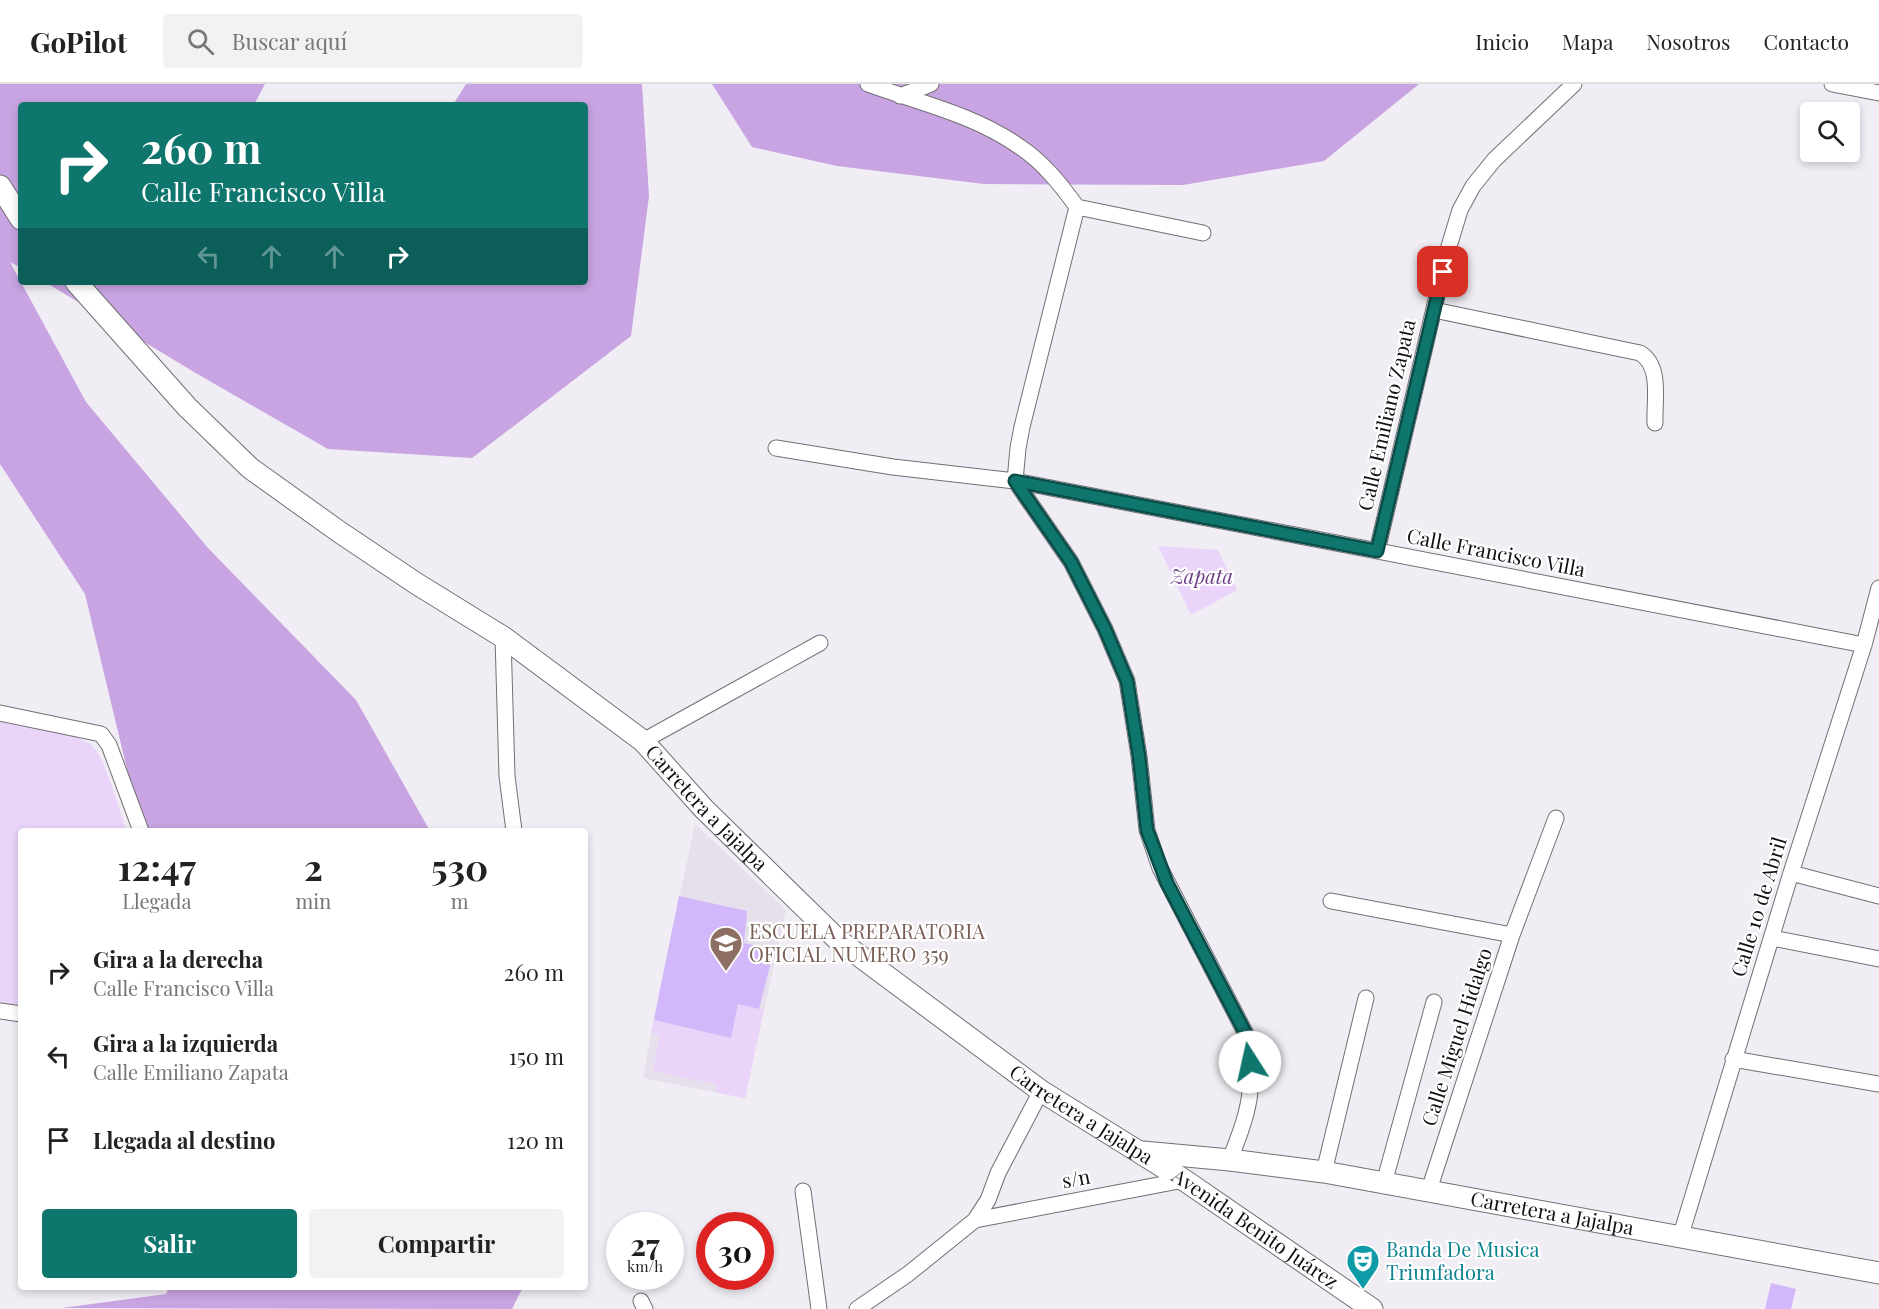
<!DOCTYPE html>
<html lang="es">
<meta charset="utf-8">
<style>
:root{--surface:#fff;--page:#f2f2f2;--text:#222;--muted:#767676;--line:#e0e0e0;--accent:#0f766e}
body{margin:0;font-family:"Playfair Display",serif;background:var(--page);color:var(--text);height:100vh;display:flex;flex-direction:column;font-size:22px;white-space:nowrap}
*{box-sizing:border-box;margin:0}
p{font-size:20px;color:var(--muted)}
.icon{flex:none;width:33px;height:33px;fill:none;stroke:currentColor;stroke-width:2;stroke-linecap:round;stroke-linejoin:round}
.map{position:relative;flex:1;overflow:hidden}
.panel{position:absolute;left:18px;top:744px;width:570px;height:462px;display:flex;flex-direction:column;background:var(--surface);border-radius:6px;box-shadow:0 3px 9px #0003}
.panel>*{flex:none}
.banner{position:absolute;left:18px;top:18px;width:570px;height:183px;border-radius:6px;box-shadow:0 3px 9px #0003;background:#0f766e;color:#fff;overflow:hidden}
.buttons{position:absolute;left:1800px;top:18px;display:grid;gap:12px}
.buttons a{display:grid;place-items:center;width:60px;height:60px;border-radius:6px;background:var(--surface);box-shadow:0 3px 9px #0003;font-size:30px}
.speed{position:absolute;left:606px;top:1128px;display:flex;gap:12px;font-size:30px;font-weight:700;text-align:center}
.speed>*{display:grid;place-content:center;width:78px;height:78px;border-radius:50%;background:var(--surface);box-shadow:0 3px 9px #0003;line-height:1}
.speed small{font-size:15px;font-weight:400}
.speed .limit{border:9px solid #d22;background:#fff;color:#111}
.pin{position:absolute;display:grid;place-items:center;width:51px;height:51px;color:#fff;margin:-26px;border-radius:12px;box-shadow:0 3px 9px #0006}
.me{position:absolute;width:66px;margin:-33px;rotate:350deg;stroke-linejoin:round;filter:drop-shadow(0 0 4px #0008)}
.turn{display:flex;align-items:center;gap:21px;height:126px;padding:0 24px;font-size:27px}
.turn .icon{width:78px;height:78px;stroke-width:2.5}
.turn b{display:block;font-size:42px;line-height:51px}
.lanes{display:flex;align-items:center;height:57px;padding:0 24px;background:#0003;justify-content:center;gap:30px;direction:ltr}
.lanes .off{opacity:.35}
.eta{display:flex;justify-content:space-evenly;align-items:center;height:102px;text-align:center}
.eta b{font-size:36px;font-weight:700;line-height:42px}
.action{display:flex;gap:12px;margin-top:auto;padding:12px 24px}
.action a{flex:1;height:69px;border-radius:6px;background:var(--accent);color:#fff;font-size:24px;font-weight:700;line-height:69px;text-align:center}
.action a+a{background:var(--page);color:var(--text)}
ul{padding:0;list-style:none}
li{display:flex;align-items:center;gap:18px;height:84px;padding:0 24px}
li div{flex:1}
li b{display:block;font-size:22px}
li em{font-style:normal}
header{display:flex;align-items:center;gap:36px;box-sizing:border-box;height:84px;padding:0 30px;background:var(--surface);border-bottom:2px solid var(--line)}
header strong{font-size:28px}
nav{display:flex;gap:33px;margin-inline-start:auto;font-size:21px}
.search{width:420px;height:54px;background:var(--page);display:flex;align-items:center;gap:15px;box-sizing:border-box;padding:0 21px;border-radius:6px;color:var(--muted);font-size:22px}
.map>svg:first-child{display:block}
.built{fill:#e6dfec}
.green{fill:#ead4fa}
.forest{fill:#c8a4e2}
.building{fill:#d2b8fa}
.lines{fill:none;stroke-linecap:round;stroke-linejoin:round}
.street-casing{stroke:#736f75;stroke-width:17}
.secondary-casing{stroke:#736f75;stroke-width:23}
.street{stroke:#fff;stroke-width:15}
.secondary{stroke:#fff;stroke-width:21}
.route-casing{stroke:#0a4d48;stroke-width:15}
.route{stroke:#0f766e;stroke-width:10}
.labels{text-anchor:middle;stroke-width:4.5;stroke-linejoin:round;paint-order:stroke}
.street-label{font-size:20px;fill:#100f11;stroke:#fff}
.park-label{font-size:20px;font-style:italic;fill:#6b3e89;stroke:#fff}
.education-label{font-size:20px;fill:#785e54;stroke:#fff;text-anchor:start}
.culture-label{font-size:20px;fill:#0d838f;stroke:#fff;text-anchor:start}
</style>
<header>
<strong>GoPilot</strong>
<div class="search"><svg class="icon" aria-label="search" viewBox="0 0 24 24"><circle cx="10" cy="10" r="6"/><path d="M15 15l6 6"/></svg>Buscar aquí</div>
<nav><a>Inicio</a><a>Mapa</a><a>Nosotros</a><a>Contacto</a></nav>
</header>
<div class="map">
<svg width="1879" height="1225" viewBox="0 0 1879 1225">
<rect width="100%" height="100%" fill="#f0edf4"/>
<path class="built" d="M695,740L786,826L745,1014L643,994L658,912Z"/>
<path class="green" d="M1158,462L1218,466L1237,506L1191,531Z
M0,637C22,641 81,648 94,664C107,679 119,726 127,747H21V922L0,920Z
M661,899L764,926L745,1014L717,1009L716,1000L653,987L660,951L651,949L654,936L731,954L736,931L658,912Z"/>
<path class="forest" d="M0,0H265L254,21H21V184L10,178L86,318L208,464L356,616L430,747H146L137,727L85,510L0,380Z
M466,0H642L649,112L631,252L472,374L328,365L194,288L45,198H585V21H453Z
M712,0H1419L1324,77L1183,101L984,100L837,82L752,63Z
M169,1203H523L512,1225L62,1224L166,1210Z"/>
<path class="building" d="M679,812L747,827L744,859L774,866L759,925L738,920L731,954L654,936Z
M1771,1199L1796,1205L1791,1225H1765Z"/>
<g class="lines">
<defs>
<path id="street" d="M868,0C920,19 975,31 1020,63C1043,78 1061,101 1077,123L1203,149
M1832,0L1879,9
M900,12L931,0
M1434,226L1640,269C1662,282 1654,317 1655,339
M776,364L893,383L1015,397L1864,561
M1015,397L1071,478L1105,545L1127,597L1139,672L1147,746L1160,784L1248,954C1249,972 1251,989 1250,1007C1248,1031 1238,1054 1230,1076
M1015,397L1018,364L1022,343L1077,123
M1377,467L1447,169L1460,126L1473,102L1494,76L1574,0
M503,553L507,692L514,747
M0,629L101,650L109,661L141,747
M643,657L820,559
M1791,789L1879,812
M1331,817L1512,851
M1772,854L1879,875
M0,927L21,930
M1733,975L1879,1000
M1324,1088L1366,914
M1384,1099L1434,918
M1429,1106L1512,851L1556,734
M803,1107L819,1225
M975,1136L1184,1096
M1680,1154L1791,789L1864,561L1879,504
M641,1217L645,1225
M857,1225L908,1190L975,1136L988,1116L998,1089L1041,1007"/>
<g id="secondary">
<path d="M0,102L21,135"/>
<path id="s1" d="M76,198L187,323L250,384L338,447L417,500L503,553L643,657L704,725L838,856L1041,1007L1184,1096L1372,1225"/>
<path id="s2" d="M1143,1068L1230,1076L1324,1088L1879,1189"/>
</g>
</defs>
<use href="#street" class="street-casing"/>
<use href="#secondary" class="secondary-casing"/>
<use href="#street" class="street"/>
<use href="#secondary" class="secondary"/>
</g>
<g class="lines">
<defs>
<path id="route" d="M1250,978L1248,954L1167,799L1147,746L1139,672L1127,597L1105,545L1071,478L1015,397L1377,467L1443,188"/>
</defs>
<use href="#route" class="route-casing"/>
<use href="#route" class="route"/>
</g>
<defs>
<symbol id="school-pin" viewBox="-11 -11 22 30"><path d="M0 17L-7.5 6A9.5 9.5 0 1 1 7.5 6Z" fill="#8d6e63" stroke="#fff"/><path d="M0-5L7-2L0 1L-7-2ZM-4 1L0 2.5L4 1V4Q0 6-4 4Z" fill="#fff"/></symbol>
<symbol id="theatre-pin" viewBox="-11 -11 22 30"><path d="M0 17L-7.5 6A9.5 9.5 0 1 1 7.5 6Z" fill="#0f9aa8" stroke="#fff"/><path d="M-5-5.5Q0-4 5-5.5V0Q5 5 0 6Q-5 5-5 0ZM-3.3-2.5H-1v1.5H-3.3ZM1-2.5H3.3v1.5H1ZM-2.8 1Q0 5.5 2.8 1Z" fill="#fff"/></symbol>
</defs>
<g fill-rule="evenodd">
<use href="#school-pin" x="707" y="840" width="38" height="52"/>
<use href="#theatre-pin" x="1344" y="1158" width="38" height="52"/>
</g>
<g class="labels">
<g class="street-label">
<text transform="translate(1387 331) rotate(-77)" y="7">Calle Emiliano Zapata</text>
<text transform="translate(1496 469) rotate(11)" y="7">Calle Francisco Villa</text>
<text dy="7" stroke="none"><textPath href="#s1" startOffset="826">Carretera a Jajalpa</textPath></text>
<text transform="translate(1759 823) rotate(-73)" y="7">Calle 10 de Abril</text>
<text transform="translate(1457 953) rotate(-72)" y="7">Calle Miguel Hidalgo</text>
<text dy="7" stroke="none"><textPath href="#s1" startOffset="1312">Carretera a Jajalpa</textPath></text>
<text transform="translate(1076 1095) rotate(-11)" y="7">s/n</text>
<text dy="7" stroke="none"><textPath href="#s2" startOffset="414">Carretera a Jajalpa</textPath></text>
<text dy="7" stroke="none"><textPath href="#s1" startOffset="1520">Avenida Benito Juárez</textPath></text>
</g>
<g class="park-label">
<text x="1202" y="500">Zapata</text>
</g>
<g class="education-label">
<text x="749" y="855">ESCUELA PREPARATORIA<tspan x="749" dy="23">OFICIAL NUMERO 359</tspan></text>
</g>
<g class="culture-label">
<text x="1386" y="1173">Banda De Musica<tspan x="1386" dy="23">Triunfadora</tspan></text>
</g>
</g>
</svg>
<div class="buttons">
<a><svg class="icon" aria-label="search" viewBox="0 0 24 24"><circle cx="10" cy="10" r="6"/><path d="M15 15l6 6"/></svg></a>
</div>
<div class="speed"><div>27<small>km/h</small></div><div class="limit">30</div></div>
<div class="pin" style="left:1443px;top:188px;background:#d93025"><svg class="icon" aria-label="arrive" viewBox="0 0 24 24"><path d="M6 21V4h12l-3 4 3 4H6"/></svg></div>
<svg class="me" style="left:1250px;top:978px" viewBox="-20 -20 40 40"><circle r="19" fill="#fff"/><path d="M0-13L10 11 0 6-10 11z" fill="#0f766e"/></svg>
<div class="banner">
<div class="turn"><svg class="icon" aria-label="right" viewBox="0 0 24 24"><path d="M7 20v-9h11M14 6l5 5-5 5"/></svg><div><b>260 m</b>Calle Francisco Villa</div></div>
<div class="lanes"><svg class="icon off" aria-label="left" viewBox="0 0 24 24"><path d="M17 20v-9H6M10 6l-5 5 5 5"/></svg><svg class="icon off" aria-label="ahead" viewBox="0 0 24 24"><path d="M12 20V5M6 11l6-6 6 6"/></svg><svg class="icon off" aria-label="ahead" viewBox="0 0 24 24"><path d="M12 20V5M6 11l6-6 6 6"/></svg><svg class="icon" aria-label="right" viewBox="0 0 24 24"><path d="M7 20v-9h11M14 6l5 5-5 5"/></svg></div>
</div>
<section class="panel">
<div class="eta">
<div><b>12:47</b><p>Llegada</p></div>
<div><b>2</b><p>min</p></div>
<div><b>530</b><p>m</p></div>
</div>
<ul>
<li><svg class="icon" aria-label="right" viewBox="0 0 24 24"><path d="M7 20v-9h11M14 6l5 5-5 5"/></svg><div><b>Gira a la derecha</b><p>Calle Francisco Villa</p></div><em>260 m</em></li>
<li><svg class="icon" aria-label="left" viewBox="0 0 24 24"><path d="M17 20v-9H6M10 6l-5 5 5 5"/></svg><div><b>Gira a la izquierda</b><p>Calle Emiliano Zapata</p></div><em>150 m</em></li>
<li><svg class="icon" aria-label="arrive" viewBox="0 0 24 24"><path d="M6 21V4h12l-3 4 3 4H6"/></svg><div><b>Llegada al destino</b></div><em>120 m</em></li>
</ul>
<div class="action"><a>Salir</a><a>Compartir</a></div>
</section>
</div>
